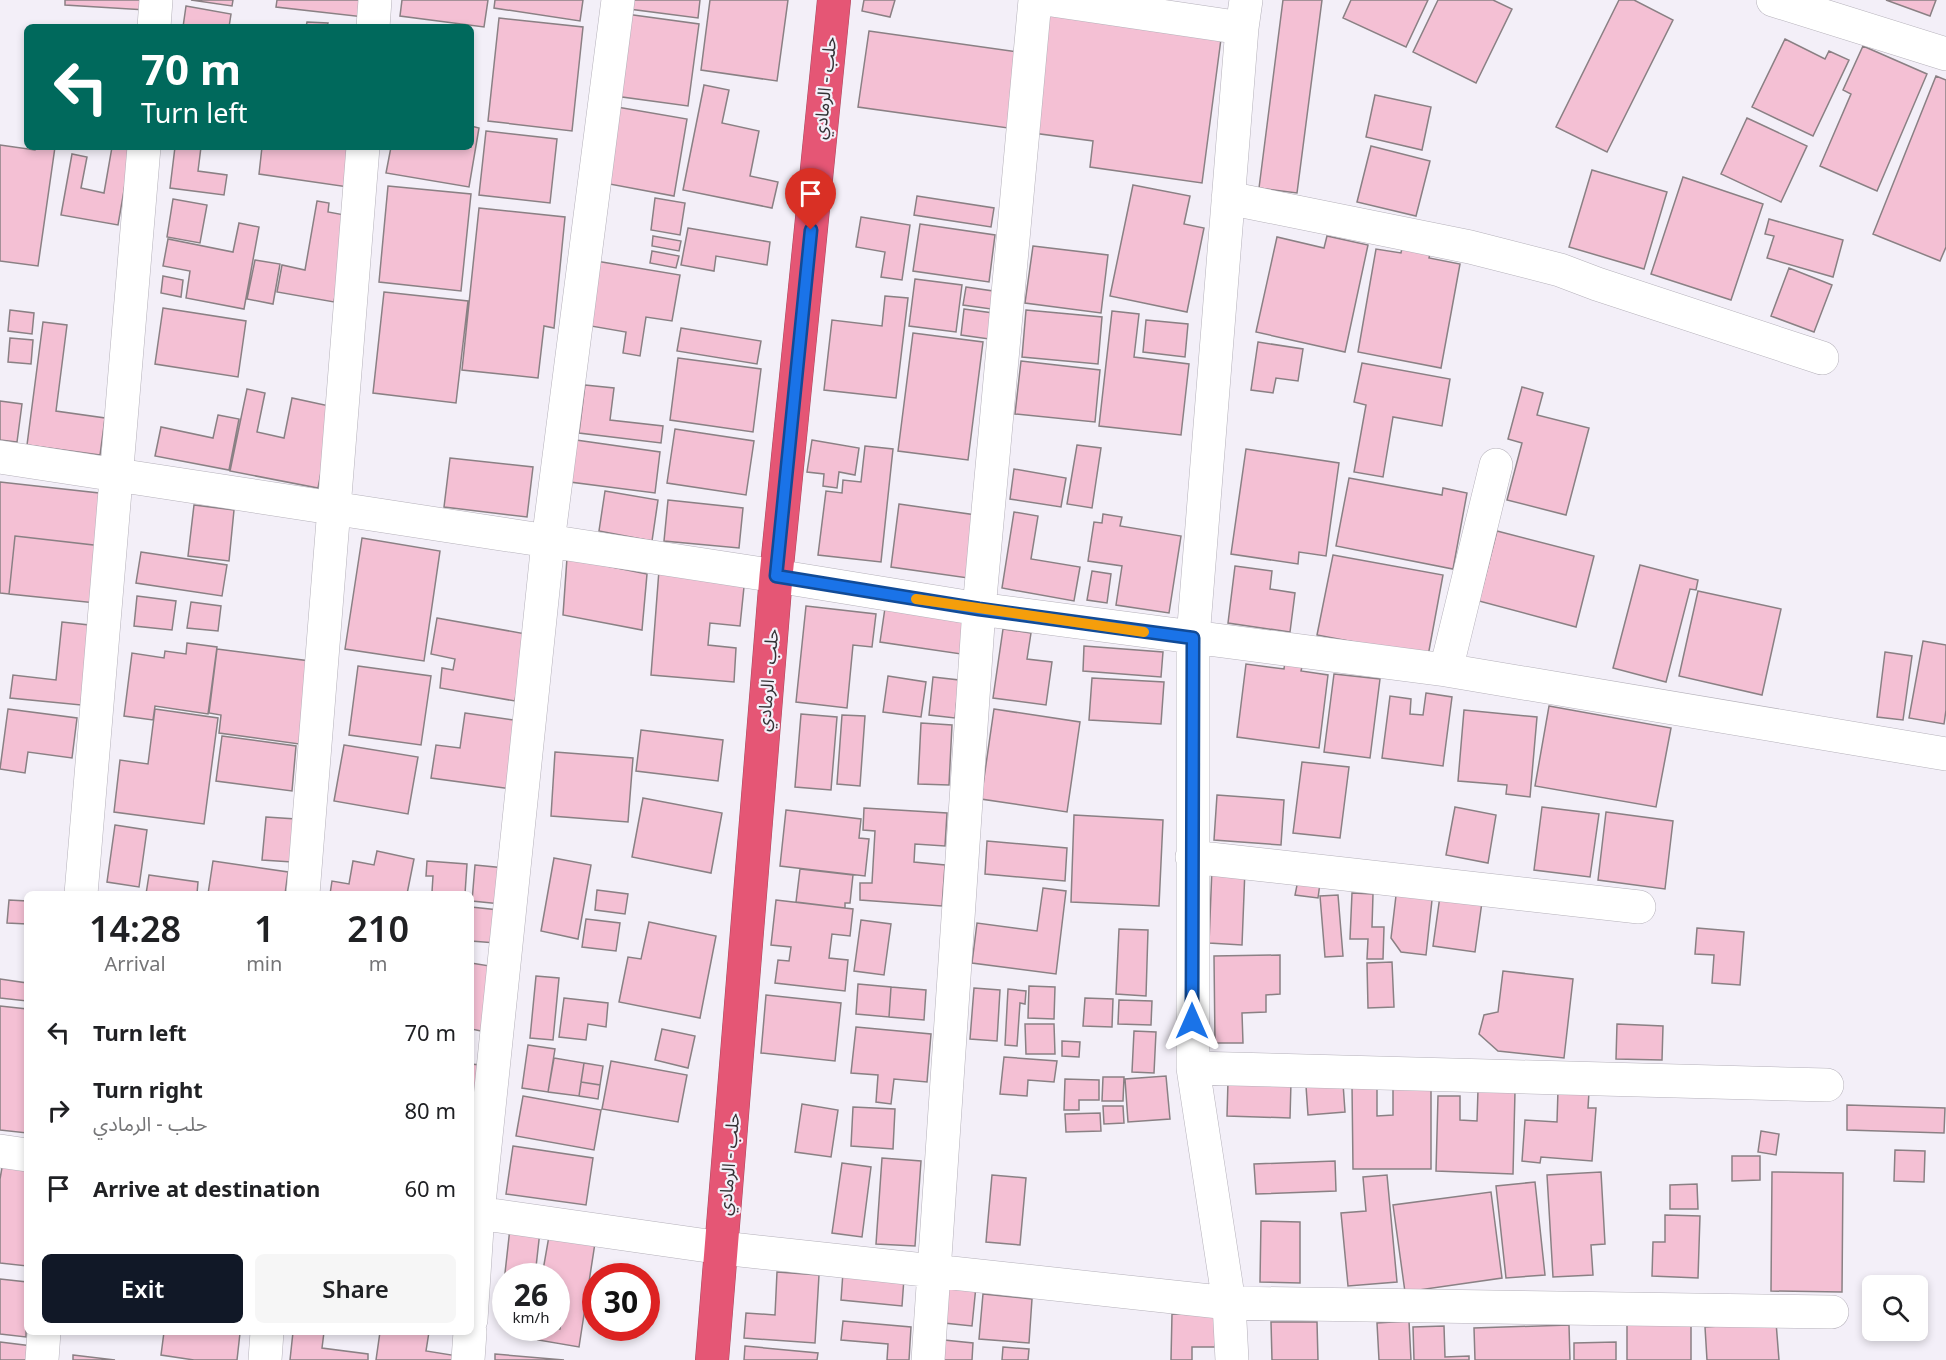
<!DOCTYPE html>
<meta charset="utf-8">
<style>
:root{--surface:#fff;--page:#f6f6f6;--text:#202124;--muted:#757577;--accent:#111827}
body{margin:0;font-family:"Noto Sans","Noto Sans Arabic",sans-serif;background:var(--page);color:var(--text);height:100vh;display:flex;flex-direction:column;font-size:22px;white-space:nowrap}
*{box-sizing:border-box;margin:0}
p{font-size:20px;color:var(--muted)}
.icon{flex:none;width:33px;height:33px;fill:none;stroke:currentColor;stroke-width:2;stroke-linecap:round;stroke-linejoin:round}
.map{position:relative;flex:1;overflow:hidden}
.side{position:absolute;left:24px;top:891px;width:450px;height:444px;display:flex;flex-direction:column;background:var(--surface);border-radius:9px;box-shadow:0 3px 9px #0003}
.side>*{flex:none}
.guide{position:absolute;left:24px;top:24px;width:450px;height:126px;border-radius:9px;box-shadow:0 3px 9px #0003;background:#00695c;color:#fff;overflow:hidden}
.buttons{position:absolute;left:1862px;top:1275px;display:grid;gap:12px}
.buttons a{display:grid;place-items:center;width:66px;height:66px;border-radius:9px;background:var(--surface);box-shadow:0 3px 9px #0003;font-size:30px}
.speed{position:absolute;left:492px;top:1263px;display:flex;gap:12px;font-size:30px;font-weight:700;text-align:center}
.speed>*{display:grid;place-content:center;width:78px;height:78px;border-radius:50%;background:var(--surface);box-shadow:0 3px 9px #0003;line-height:1}
.speed small{font-size:15px;font-weight:400}
.speed .limit{border:9px solid #d22;background:#fff;color:#111}
.pin{position:absolute;display:grid;place-items:center;width:51px;height:51px;color:#fff;margin:-62px -26px;border-radius:50% 50% 50% 0;rotate:-45deg;box-shadow:0 0 6px #0007}
.pin .icon{rotate:45deg}
.me{position:absolute;width:66px;margin:-33px;rotate:0deg;stroke-linejoin:round;filter:drop-shadow(0 0 4px #0008)}
.turn{display:flex;align-items:center;gap:21px;height:126px;padding:0 18px;font-size:27px}
.turn .icon{width:78px;height:78px;stroke-width:2.5}
.turn b{display:block;font-size:42px;line-height:51px}
.eta{display:flex;justify-content:space-evenly;align-items:center;height:102px;text-align:center}
.eta b{font-size:36px;font-weight:600;line-height:42px}
.action{display:flex;gap:12px;margin-top:auto;padding:12px 18px}
.action a{flex:1;height:69px;border-radius:9px;background:var(--accent);color:#fff;font-size:24px;font-weight:600;line-height:69px;text-align:center}
.action a+a{background:var(--page);color:var(--text)}
ul{padding:0;list-style:none}
li{display:flex;align-items:center;gap:18px;height:78px;padding:0 18px}
li div{flex:1}
li b{display:block;font-size:22px}
li em{font-style:normal}
.map>svg:first-child{display:block}
.building{fill:#f4c0d4;stroke:#8a8084;stroke-width:1.5}
.lines{fill:none;stroke-linecap:round;stroke-linejoin:round}
.minor-casing{stroke:#b5b1ba;stroke-width:34}
.highway-casing{stroke:#a7495e;stroke-width:34}
.minor{stroke:#fff;stroke-width:33}
.highway{stroke:#e55675;stroke-width:33}
.route-casing{stroke:#114b97;stroke-width:15}
.route{stroke:#1a73e8;stroke-width:10}
.slow{stroke:#f59e0b;stroke-width:10}
.labels{text-anchor:middle;stroke-width:4.5;stroke-linejoin:round;paint-order:stroke}
.street-label{font-size:18px;fill:#333134;stroke:#f3eff8}
</style>
<div class="map">
<svg width="1946" height="1360" viewBox="0 0 1946 1360">
<rect width="100%" height="100%" fill="#f3eff8"/>
<path class="building" d="M65,0H146V10L65,5Z
M191,0H233L232,6Z
M277,0H366L364,17L276,7Z
M402,0H488L484,27L400,16Z
M495,0H583L580,21L494,8Z
M630,0H700L698,18L629,9Z
M710,0H788L777,81L701,70Z
M864,0H895L890,17L862,11Z
M1283,0H1322L1297,193L1259,188Z
M1351,0H1428L1406,47L1343,18Z
M1438,0H1493L1512,9L1476,83L1413,52Z
M1619,0H1634L1673,20L1607,152L1556,127Z
M1886,0H1936L1930,16Z
M186,6L231,14L229,27H183Z
M626,14L699,24L688,106L615,96Z
M1049,15L1221,39L1202,183L1090,167L1093,141L1033,133Z
M499,18L583,27L572,131L488,121Z
M307,22L328,23L327,27H306Z
M869,31L1018,52L1008,128L858,107Z
M1785,39L1825,59L1829,51L1849,60L1813,136L1752,107Z
M1863,46L1927,74L1877,191L1820,166L1851,94L1843,90Z
M1936,76L1946,80V247L1940,261L1873,234Z
M704,85L729,90L722,123L759,131L750,176L778,182L772,208L683,190Z
M1375,95L1431,107L1422,150L1366,137Z
M617,107L687,119L674,196L604,183Z
M1747,118L1807,146L1781,202L1721,174Z
M471,126L479,128L469,187L386,173L391,147H471Z
M486,131L557,139L550,203L479,195Z
M0,145L35,150L36,147H55L38,266L0,261Z
M1371,146L1430,161L1416,216L1357,202Z
M112,147L131,150L118,225L61,215L72,154L87,157L81,188L104,193Z
M175,147H201L198,171L227,175L224,195L170,188Z
M262,147H354L348,187L259,174Z
M1592,170L1667,192L1644,269L1569,247Z
M1683,177L1763,204L1731,300L1651,274Z
M1133,185L1190,196L1184,224L1204,228L1187,312L1110,296Z
M388,186L471,194L461,291L379,282Z
M917,196L994,208L991,227L914,215Z
M655,198L685,203L680,235L651,230Z
M173,199L207,205L200,243L167,237Z
M317,201L329,203L328,212L350,216L334,302L277,292L282,265L305,270Z
M479,208L565,217L554,328L544,326L538,378L462,370Z
M861,217L910,225L902,280L881,277L885,252L856,247Z
M1769,219L1843,240L1833,277L1767,258L1774,236L1765,234Z
M239,223L259,227L244,309L186,298L190,271L163,266L168,239L233,252Z
M920,224L995,235L989,282L913,271Z
M688,228L770,242L767,265L716,256L714,271L681,265Z
M653,236L681,241L679,251L652,246Z
M1327,236L1368,245L1345,352L1256,332L1277,237L1324,248Z
M1404,239L1432,245L1429,258L1460,264L1441,368L1358,352L1376,249L1401,253Z
M1033,246L1108,255L1101,313L1025,303Z
M652,251L679,256L676,268L650,263Z
M255,260L280,264L273,304L247,299Z
M596,261L680,275L672,321L646,317L640,356L623,353L626,332L585,325Z
M1789,268L1832,285L1814,332L1771,316Z
M163,276L183,280L181,297L161,293Z
M915,279L962,285L956,332L909,326Z
M966,287L993,291L991,309L963,305Z
M384,292L468,301L456,403L373,393Z
M885,296L908,298L896,398L824,390L832,320L882,326Z
M163,308L246,321L238,377L155,364Z
M964,309L993,313L989,339L961,335Z
M10,310L34,313L32,334L8,331Z
M1026,310L1102,317L1098,364L1022,357Z
M1112,311L1139,314L1134,357L1189,364L1181,435L1099,426Z
M1146,320L1188,324L1185,357L1143,352Z
M43,322L67,325L56,411L105,418L100,455L27,445Z
M681,328L761,341L757,364L677,351Z
M913,333L983,342L968,460L898,451Z
M10,338L33,340L31,364L8,362Z
M1258,342L1303,349L1298,381L1276,378L1273,393L1251,390Z
M678,358L761,369L753,432L670,420Z
M1021,361L1100,370L1095,422L1015,414Z
M1362,363L1450,379L1442,426L1393,417L1383,477L1354,472L1366,405L1354,402Z
M585,385L614,388L610,420L663,426L661,443L579,433Z
M1522,387L1543,393L1537,415L1589,428L1566,515L1507,500L1522,443L1508,439Z
M247,389L265,393L257,432L284,438L292,398L334,407L318,488L230,471Z
M0,401L22,404L17,442L0,440Z
M218,415L239,419L229,470L155,456L161,427L213,438Z
M675,429L754,441L746,495L667,483Z
M576,440L660,452L655,493L570,482Z
M812,440L859,448L855,475L839,472L837,488L823,486L824,474L807,472Z
M1077,445L1101,448L1092,508L1067,504Z
M865,446L893,449L881,562L818,555L826,491L842,493L843,480L861,482Z
M1246,449L1339,463L1326,556L1299,552L1298,564L1231,554Z
M450,458L533,467L527,517L444,507Z
M1014,469L1066,478L1061,507L1010,499Z
M1349,478L1442,495L1443,488L1467,493L1453,569L1336,546Z
M0,482L108,494L102,546L15,536L9,594L0,593Z
M605,491L658,500L652,541L599,531Z
M668,500L743,508L739,548L664,541Z
M899,504L976,515L968,578L891,567Z
M194,505L234,510L229,561L188,556Z
M1014,512L1038,516L1031,559L1080,567L1074,601L1002,588Z
M1103,514L1122,517L1120,526L1181,536L1169,613L1116,605L1122,566L1088,561L1094,522L1102,523Z
M1497,531L1594,556L1576,627L1479,601Z
M15,536L102,546L96,603L9,594Z
M362,538L440,551L424,661L345,649Z
M141,552L227,565L222,596L136,583Z
M1333,555L1443,575L1428,656L1317,635Z
M567,558L647,574L642,630L563,615Z
M1640,565L1698,580L1696,590L1690,589L1666,682L1613,668Z
M1235,566L1272,571L1270,589L1295,593L1290,632L1228,623Z
M659,570L745,577L740,626L710,623L708,645L736,648L734,682L651,675Z
M1092,571L1111,574L1107,603L1087,600Z
M1698,591L1781,609L1762,695L1679,676Z
M137,596L176,601L172,630L134,626Z
M191,602L221,606L218,631L187,628Z
M806,606L876,614L872,647L853,645L847,708L796,702Z
M885,608L966,620L961,654L880,642Z
M437,618L526,634L515,701L440,688L442,668L453,670L455,659L431,654Z
M62,622L89,625L81,705L10,698L13,675L56,680Z
M1003,629L1031,633L1027,659L1052,662L1046,705L993,698Z
M1923,641L1946,645V710L1944,724L1909,718Z
M187,643L217,647L208,714L155,706L153,720L124,716L132,653L164,658L165,651L186,654Z
M1084,646L1163,652L1161,677L1083,671Z
M217,649L310,661L299,744L219,733L221,715L209,713Z
M1885,652L1912,656L1903,720L1877,717Z
M1285,661L1303,663L1301,671L1328,675L1319,748L1237,737L1246,664L1284,669Z
M358,666L431,676L421,745L349,735Z
M1334,674L1380,679L1370,758L1324,752Z
M888,676L926,682L921,717L883,712Z
M933,677L959,680L955,718L929,715Z
M1092,678L1164,682L1161,724L1089,720Z
M1426,693L1452,697L1443,766L1382,758L1390,696L1411,699L1410,714L1423,715Z
M1549,706L1671,728L1656,807L1535,786Z
M8,709L77,718L72,758L28,752L25,773L0,769Z
M155,709L218,718L204,824L114,812L120,760L148,764Z
M994,709L1080,722L1067,812L981,799Z
M1464,710L1537,717L1530,797L1506,794L1507,785L1458,781Z
M465,713L521,721L512,789L431,778L436,745L460,748Z
M801,714L837,717L831,790L795,787Z
M842,715L865,716L860,786L837,784Z
M921,723L952,725L949,785L918,784Z
M641,730L723,740L718,781L636,771Z
M222,736L296,746L292,791L216,781Z
M344,745L418,757L408,814L334,801Z
M555,752L633,758L628,822L551,816Z
M1302,762L1349,767L1340,838L1293,833Z
M1217,795L1284,800L1281,845L1214,840Z
M643,798L722,813L711,873L632,857Z
M1455,807L1496,815L1488,863L1446,855Z
M1542,807L1599,814L1590,877L1534,870Z
M864,808L947,813L945,846L915,844L914,862L945,865L942,906L860,900V883H872L875,831L863,830Z
M786,810L861,819L859,838L869,839L865,876L780,866Z
M1606,812L1673,821L1665,889L1598,880Z
M1074,815L1163,820L1159,906L1071,902Z
M266,817L296,819L292,862L262,860Z
M115,825L147,830L139,887L107,882Z
M987,841L1067,848L1065,881L985,874Z
M377,851L414,859L407,894H330L332,881L349,884L353,861L374,865Z
M554,858L591,865L578,939L541,931Z
M213,861L288,872L285,894H208Z
M427,861L467,864L465,894L432,892L433,876H426Z
M475,865L505,868L501,904L472,901Z
M1212,868L1245,869L1242,945L1209,943Z
M800,869L853,875L850,903H845V908L796,902Z
M149,875L198,882L197,894H146Z
M1298,880L1320,883L1318,898L1295,895Z
M1397,887L1433,891L1426,955L1401,952L1391,938Z
M1043,888L1066,891L1056,974L972,963L977,923L1037,931Z
M597,890L628,894L625,914L595,910Z
M1352,893L1373,894L1372,927H1384L1383,959H1367L1368,939H1350Z
M1338,895L1343,956L1325,957L1320,896Z
M1440,896L1482,902L1475,952L1433,946Z
M9,900L27,901V924L7,923Z
M776,900L853,909L850,936L832,934L829,958L848,960L845,991L775,983L778,960L789,961L791,947L771,945Z
M471,907L499,910L496,943L471,941Z
M586,919L620,923L616,951L582,947Z
M861,920L891,924L884,975L854,971Z
M649,922L716,936L700,1018L619,1002L628,957L641,959Z
M1697,928L1744,932L1740,985L1712,983L1714,955L1695,954Z
M1119,929L1148,930L1146,996L1116,994Z
M1280,955V994L1266,995V1012L1242,1013L1243,1043H1215L1214,956Z
M1392,962L1394,1007L1368,1008L1367,963Z
M471,963L496,967L486,1032L471,1029Z
M1503,971L1573,979L1564,1058L1498,1051L1479,1034L1484,1015L1498,1012Z
M536,976L559,978L553,1040L530,1038Z
M0,979L27,983V1001L0,998Z
M858,984L891,987L889,1017L856,1014Z
M1029,986L1055,987L1054,1019L1028,1018Z
M891,987L926,990L924,1020L889,1017Z
M974,988L1000,990L997,1041L970,1039Z
M1008,989L1026,991L1025,1004L1020,1003L1017,1046L1005,1045Z
M766,995L841,1003L835,1061L761,1053Z
M564,998L608,1003L606,1027L588,1024L586,1040L559,1037Z
M1085,998L1113,999L1112,1027L1083,1026Z
M1119,1000L1152,1001L1151,1025L1118,1024Z
M0,1006L27,1009V1133L0,1130Z
M1025,1024H1054L1055,1054H1026Z
M1617,1024L1663,1026L1662,1060L1616,1059Z
M856,1027L931,1034L927,1082L894,1079L891,1104L876,1102L878,1075L851,1073Z
M662,1029L695,1036L688,1068L655,1060Z
M1134,1031L1156,1032L1154,1073L1132,1072Z
M1062,1041L1080,1042L1079,1057L1062,1056Z
M528,1045L555,1049L548,1092L522,1088Z
M1004,1057L1057,1061L1054,1082L1028,1080L1027,1096L1000,1094Z
M554,1058L584,1063L579,1096L548,1092Z
M611,1061L687,1075L678,1122L602,1109Z
M584,1063L603,1066L600,1085L581,1082Z
M471,1064L480,1065L476,1106L471,1105Z
M1166,1076L1170,1119L1128,1122L1125,1079Z
M1103,1077H1124L1123,1101H1102Z
M1065,1079L1099,1080V1100H1079V1110H1064Z
M1228,1081L1291,1082L1290,1118L1227,1116Z
M581,1082L600,1085L598,1099L579,1096Z
M1343,1083L1345,1112L1308,1115L1306,1086Z
M1352,1086H1377V1116L1393,1115V1088H1431V1169H1353Z
M1478,1090L1515,1091L1513,1174L1436,1171L1438,1096H1460V1120L1477,1121Z
M1558,1090L1589,1092L1588,1108H1596L1592,1161L1541,1157L1540,1163L1522,1161L1525,1120L1557,1122Z
M523,1096L601,1110L594,1150L516,1136Z
M802,1104L838,1110L831,1157L795,1152Z
M1847,1105L1945,1108L1944,1133L1847,1130Z
M1103,1106H1123L1124,1123L1104,1124Z
M853,1107L895,1109L893,1149L851,1146Z
M1100,1113L1101,1131L1066,1132L1065,1114Z
M1761,1131L1779,1134L1776,1155L1758,1152Z
M513,1146L593,1158L586,1205L506,1194Z
M1895,1150L1925,1151L1924,1182L1894,1181Z
M4,1156L27,1159V1266L0,1263V1179Z
M1732,1156H1760V1180L1732,1181Z
M882,1158L921,1161L915,1246L876,1244Z
M1335,1161L1336,1191L1256,1194L1254,1164Z
M842,1163L871,1167L862,1237L832,1233Z
M1601,1172L1605,1244L1591,1245L1593,1275L1553,1277L1547,1175Z
M1772,1172L1843,1173L1842,1292L1771,1291Z
M992,1175L1026,1178L1020,1245L986,1242Z
M1387,1175L1397,1282L1348,1286L1341,1213L1366,1211L1363,1177Z
M1535,1182L1545,1275L1506,1278L1496,1186Z
M1697,1184L1698,1209H1670V1185Z
M1491,1192L1502,1278L1405,1292L1393,1205Z
M1665,1215L1700,1216L1698,1278L1652,1276L1653,1242H1665Z
M1261,1221L1300,1222V1283L1260,1282Z
M510,1228L540,1231L535,1276H506V1282H504Z
M549,1236L595,1243L579,1347L538,1340L540,1328L560,1329L566,1290L556,1288V1276H542Z
M777,1272L819,1275L815,1343L744,1338L746,1313L775,1315Z
M843,1272L904,1278L902,1306L841,1300Z
M0,1279L27,1282L26,1337L0,1334Z
M949,1283L976,1286L972,1326L944,1323Z
M983,1294L1032,1299L1029,1343L979,1339Z
M1172,1314L1215,1315V1347H1192V1360H1171Z
M843,1321L911,1327L909,1360H887L888,1344L841,1340Z
M1409,1321L1411,1360H1379L1377,1323Z
M1271,1322H1317L1318,1360H1272Z
M1627,1322H1691V1360H1627Z
M1776,1322L1779,1360H1707L1705,1327Z
M1569,1325L1570,1360H1475L1474,1328Z
M1444,1326L1445,1357L1469,1356V1360H1414L1413,1327Z
M164,1332L240,1333L237,1360H194L161,1355Z
M293,1332H324L322,1348L368,1354V1360H290Z
M380,1332H429L426,1351L464,1357L463,1360H376Z
M944,1340L973,1343L972,1360H943Z
M0,1342L32,1346L30,1360H0Z
M1616,1342V1360H1574V1343Z
M745,1346L818,1353L817,1360H744Z
M1003,1347L1029,1349L1028,1360H1002Z
M495,1354L564,1360H495Z
M73,1355L115,1360H73Z"/>
<g class="lines">
<defs>
<path id="minor" d="M1052,0L1242,28
M1773,0L1946,54
M154,27L156,0
M373,27L375,0
M1228,198L1470,247L1560,270L1597,284L1822,358
M0,457L776,576L979,609L1446,670L1946,754
M1446,670L1496,465
M1192,857L1639,907
M81,894L144,147
M303,894L363,147
M1193,1068L1827,1085
M0,1151L27,1155
M471,1212L722,1248L1229,1303L1832,1312
M471,1320L478,1213L548,542L618,0
M42,1360L44,1332
M265,1360L267,1332
M468,1360L470,1332
M928,1360L979,609L1035,0
M1232,1360L1229,1303L1193,1068V638L1242,28L1246,0"/>
<path id="highway" d="M712,1360L776,576L834,0"/>
</defs>
<use href="#minor" class="minor-casing"/>
<use href="#highway" class="highway-casing"/>
<use href="#minor" class="minor"/>
<use href="#highway" class="highway"/>
</g>
<g class="lines">
<defs>
<path id="route" d="M811,230L776,576L979,609L1193,638L1192,1021"/>
</defs>
<use href="#route" class="route-casing"/>
<use href="#route" class="route"/>
<path class="slow" d="M916,599L1144,632"/>
</g>
<g class="labels">
<g class="street-label">
<text transform="translate(825 88) rotate(-84)" y="6">حلب - الرمادي</text>
<text transform="translate(768 680) rotate(-85)" y="6">حلب - الرمادي</text>
<text transform="translate(729 1164) rotate(-85)" y="6">حلب - الرمادي</text>
</g>
</g>
</svg>
<div class="buttons">
<a><svg class="icon" aria-label="search" viewBox="0 0 24 24"><circle cx="10" cy="10" r="6"/><path d="M15 15l6 6"/></svg></a>
</div>
<div class="speed"><div>26<small>km/h</small></div><div class="limit">30</div></div>
<div class="pin" style="left:811px;top:230px;background:#d93025"><svg class="icon" aria-label="arrive" viewBox="0 0 24 24"><path d="M6 21V4h12l-3 4 3 4H6"/></svg></div>
<svg class="me" style="left:1192px;top:1021px" viewBox="-20 -20 40 40"><path d="M0-17L14 15 0 8-14 15z" fill="#1a73e8" stroke="#fff" stroke-width="4"/></svg>
<div class="guide">
<div class="turn"><svg class="icon" aria-label="left" viewBox="0 0 24 24"><path d="M17 20v-9H6M10 6l-5 5 5 5"/></svg><div><b>70 m</b>Turn left</div></div>
</div>
<section class="side">
<div class="eta">
<div><b>14:28</b><p>Arrival</p></div>
<div><b>1</b><p>min</p></div>
<div><b>210</b><p>m</p></div>
</div>
<ul>
<li><svg class="icon" aria-label="left" viewBox="0 0 24 24"><path d="M17 20v-9H6M10 6l-5 5 5 5"/></svg><div><b>Turn left</b></div><em>70 m</em></li>
<li><svg class="icon" aria-label="right" viewBox="0 0 24 24"><path d="M7 20v-9h11M14 6l5 5-5 5"/></svg><div><b>Turn right</b><p>حلب - الرمادي</p></div><em>80 m</em></li>
<li><svg class="icon" aria-label="arrive" viewBox="0 0 24 24"><path d="M6 21V4h12l-3 4 3 4H6"/></svg><div><b>Arrive at destination</b></div><em>60 m</em></li>
</ul>
<div class="action"><a>Exit</a><a>Share</a></div>
</section>
</div>
